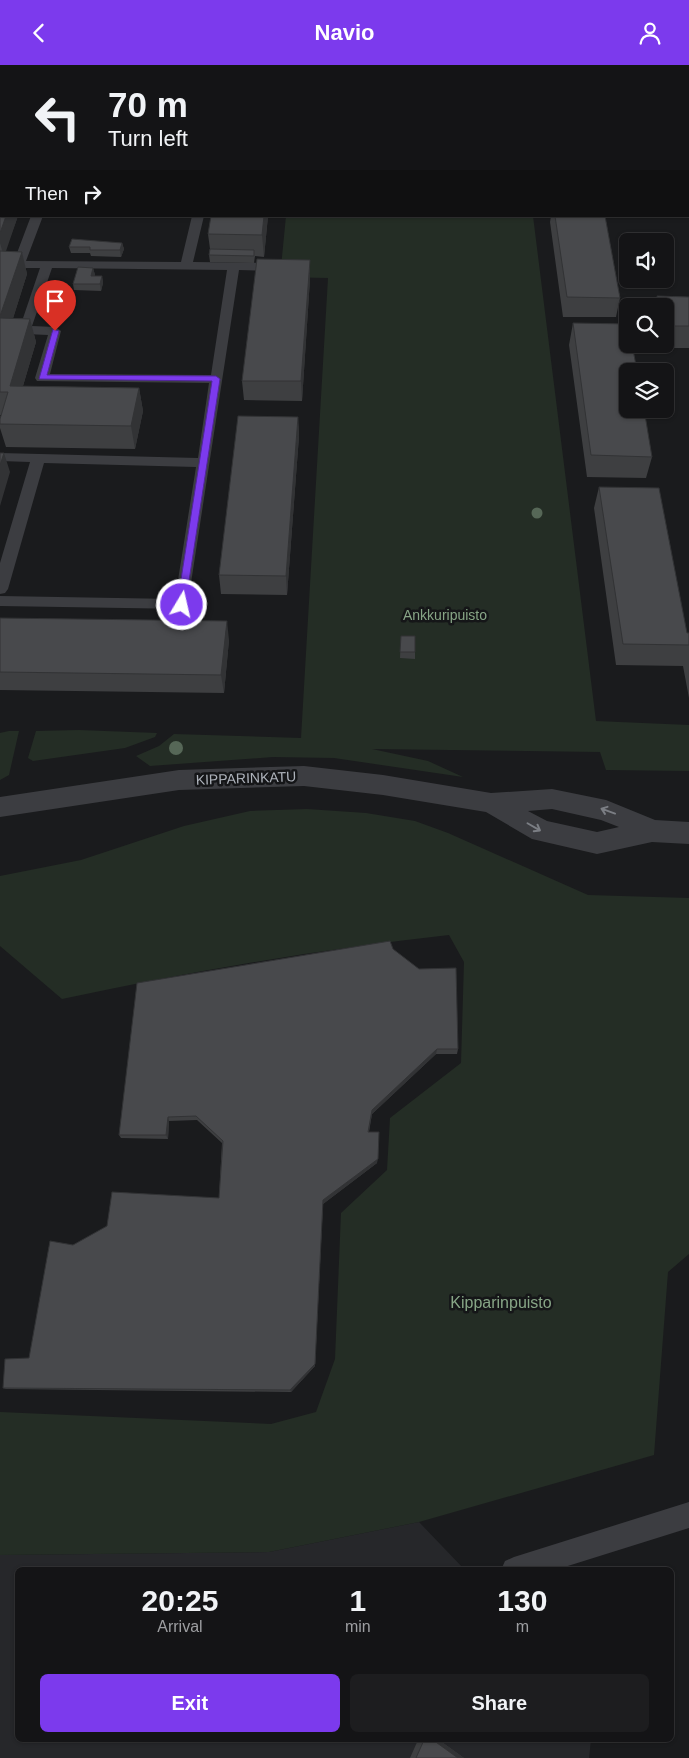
<!DOCTYPE html>
<style>
:root{--surface:#141416;--page:#1d1d1f;--text:#f1f3f6;--muted:#9d9ea1;--line:#333335;--accent:#7c3aed}
body{margin:0;font-family:Arial,sans-serif;background:var(--page);color:var(--text);height:100vh;display:flex;flex-direction:column;font-size:19px;white-space:nowrap}
*{box-sizing:border-box;margin:0}
p{font-size:16px;color:var(--muted)}
.icon{flex:none;width:28px;height:28px;fill:none;stroke:currentColor;stroke-width:2;stroke-linecap:round;stroke-linejoin:round}
.map{position:relative;flex:1;overflow:hidden}
.details{position:absolute;left:15px;top:1502px;width:659px;height:175px;display:flex;flex-direction:column;background:var(--surface);border-radius:8px;box-shadow:0 1px 4px #0004,0 0 0 1px var(--line)}
.details>*{flex:none}
.guide{position:absolute;left:0px;top:0px;width:690px;height:152px;box-shadow:0 1px 4px #0004,0 0 0 1px var(--line);background:#141416;color:var(--text);overflow:hidden}
.buttons{position:absolute;left:619px;top:168px;display:grid;gap:10px}
.buttons a{display:grid;place-items:center;width:55px;height:55px;border-radius:8px;background:var(--surface);box-shadow:0 1px 4px #0004,0 0 0 1px var(--line);font-size:25px}
.pin{position:absolute;display:grid;place-items:center;width:42px;height:42px;color:#fff;margin:-51px -21px;border-radius:50% 50% 50% 0;rotate:-45deg;box-shadow:0 0 5px #0007}
.pin .icon{rotate:45deg}
.me{position:absolute;width:55px;margin:-28px;rotate:9deg;stroke-linejoin:round;filter:drop-shadow(0 0 4px #0008)}
.turn{display:flex;align-items:center;gap:18px;height:105px;padding:0 25px;font-size:22px}
.turn .icon{width:65px;height:65px;stroke-width:2.5}
.turn b{display:block;font-size:35px;line-height:42px}
.then{display:flex;align-items:center;height:48px;padding:0 25px;background:#0003;gap:10px;font-size:19px}
.eta{display:flex;justify-content:space-evenly;align-items:center;height:85px;text-align:center}
.eta b{font-size:30px;font-weight:600;line-height:35px}
.button{display:flex;gap:10px;margin-top:auto;padding:10px 25px}
.button a{flex:1;height:58px;border-radius:8px;background:var(--accent);color:#fff;font-size:20px;font-weight:600;line-height:58px;text-align:center}
.button a+a{background:var(--page);color:var(--text)}
header{display:flex;justify-content:space-between;align-items:center;height:65px;padding:0 25px;background:var(--accent);color:#fff;font-size:22px;font-weight:600}
.map>svg:first-child{display:block}
.built{fill:#26272a}
.green{fill:#242d25}
.lines{fill:none;stroke-linecap:round;stroke-linejoin:round}
.stream{fill:#313b40;fill-rule:evenodd}
.lane{fill:#3c3d41;fill-rule:evenodd}
.street{fill:#3c3d41;fill-rule:evenodd}
.tree{fill:#566757}
.wall{fill:#3e3f41}
.shaded-wall{fill:#323335}
.building{fill:#48494c;stroke:#323335}
.oneway{stroke:#7b7e84}
.route{fill:#7c3aed;stroke:#51269a}
.labels{text-anchor:middle;stroke-width:5;stroke-linejoin:round;paint-order:stroke}
.park-label{font-size:14px;fill:#87a586;stroke:#151618}
.street-label{font-size:14px;fill:#aeb3bb;stroke:#151618}
.near-park-label{font-size:16px;fill:#87a586;stroke:#151618}
</style>
<header><svg class="icon" aria-label="back" viewBox="0 0 24 24"><path d="M15 5l-7 7 7 7"/></svg>Navio<svg class="icon" aria-label="person" viewBox="0 0 24 24"><circle cx="12" cy="8" r="4"/><path d="M4 21q1-7 8-7t8 7"/></svg></header>
<div class="map">
<svg width="689" height="1693" viewBox="0 0 689 1693">
<rect width="100%" height="100%" fill="#1a1b1d"/>
<path class="built" d="M419,1457L465,1505H18V1675H591L589,1693H0V1490L269,1487Z"/>
<path class="green" d="M266,0H689V65V1Z
M286,151H533L596,656L689,660V706L606,705L600,687L372,684L428,696L463,712L334,693L273,692L150,701L136,691L159,681L174,669L301,673L328,213L280,212Z
M79,665L157,668L155,672L125,683L33,696L28,693L36,666Z
M9,666H19L9,710L0,715V668Z
M307,744L366,748L415,756L448,768L588,830L689,833V1189L668,1207L654,1390L419,1457L269,1487L0,1490V1347L271,1359L316,1347L335,1294L341,1148L387,1105L390,1053L461,998L464,897L449,870C319,884 189,907 62,934L0,881V811L81,795L184,761L250,746Z"/>
<g class="lines">
<path class="stream" d="M379,0H390V1H380Z"/>
<path class="lane" d="M31,151H43L26,196L181,197L192,151H204L193,197L281,198L287,202L281,206L239,205L187,544L0,541V531L175,534L196,402L44,398L8,524L5,528L0,529V498L30,397L0,396V388L198,393L209,318L37,316L35,313L48,270L25,269L19,265L40,203H0V195L14,196ZM52,203L227,205L211,310L50,309L61,266L55,262L32,261Z
M689,1437V1463L555,1505H501L505,1496L514,1492Z"/>
<path class="street" d="M304,701L383,710L491,728L552,724L606,735L655,755L689,757V779L652,777L597,789L532,774L486,747L383,730L304,721L179,725L0,752V732L179,705ZM552,744L601,755L619,762L597,767L547,756L528,746Z"/>
</g>
<g class="tree">
<circle cx="537" cy="448" r="5.5"/>
<circle cx="176" cy="683" r="7"/>
</g>
<path class="wall" d="M0,88L18,151L5,186L22,187L27,209L13,253L30,254L36,277L23,321L139,323L143,346L135,384L6,382L0,363V354L1,350H0Z
M268,151L264,192L255,191L254,198L210,197L209,190L210,184L208,169Z
M551,151H605L620,233L616,252H563L550,157Z
M122,178L124,184L121,192L91,191L90,188H71L69,182Z
M310,195V214L302,336L244,335L242,316Z
M93,203L95,210L94,211H102L103,218L101,226L74,225L73,219Z
M657,231L689,232V283H660L659,279H665V241H655Z
M573,258L652,392L646,413L587,412L569,280Z
M298,352L299,371L287,530L221,529L219,510Z
M599,422L687,568H689V633L683,601L616,600L594,443Z
M0,553L229,575L224,628L0,625Z
M401,571L415,587V594L400,593Z
M393,884L458,984L457,989H436L372,1049L369,1067L377,1098L323,1139L315,1301L291,1327L6,1324L3,1323L29,1293L73,1180L219,1133L222,1078L197,1055L169,1056L168,1074L121,1073L119,1070Z
M418,1675H439L464,1693H410Z"/>
<path class="shaded-wall" d="M6,151H18L4,192L0,178V168Z
M264,151H268L264,192L262,170Z
M122,178L124,184L121,192L120,185Z
M22,187L27,209L6,276L0,255V251Z
M310,195V214L302,336L301,316Z
M93,203L95,210L92,218L91,211Z
M102,211L103,218L101,226L100,219Z
M30,254L36,277L16,344L10,321Z
M139,323L143,346L135,384L131,361Z
M298,352L299,371L287,530L286,511Z
M4,388L10,407L0,441V400Z
M227,556L229,575L224,628L221,610Z
M437,984L436,989L372,1049L368,1071L372,1045Z
M168,1052L169,1056L168,1074L166,1070Z
M378,1094L377,1098L323,1139L315,1301L291,1327L290,1325L323,1135Z
M433,1675H439L464,1693H458Z"/>
<path class="building" d="M63,0H169L168,1H62Z
M0,88H1V151H6L0,168Z
M211,151H264L262,170L208,169Z
M555,151H605L620,233L567,232Z
M72,174L122,178L120,185H90V182H69Z
M210,184L254,185V191L209,190Z
M0,186L22,187L0,251Z
M257,194L310,195L301,316H242Z
M78,202L93,203L91,211H102L100,219H73Z
M657,231L689,232V261H665V241H660Z
M0,253L30,254L10,321L139,323L131,361L0,359V354L8,327H0Z
M573,258L628,259V279H632L637,306H628V344H644L652,392L591,390Z
M238,351L298,352L286,511L219,510Z
M0,388H4L0,400Z
M599,422L659,423L687,568H689V580L623,579Z
M0,553L227,556L221,610L0,607Z
M401,571H415V587H400Z
M390,876L393,884L419,904L456,903L458,984H437L372,1045L368,1067H379L378,1094L323,1135L315,1299L290,1325L3,1323L5,1294L29,1293L50,1176L73,1180L107,1161L112,1127L219,1133L223,1076L196,1051L168,1052L166,1070H119L137,918Z
M424,1675H433L458,1693H416Z"/>
<defs><path id="oneway-shaft" d="M-6 0H5M1.5-3L5.5 0L1.5 3" fill="none" stroke-width="1.6" stroke-linecap="round" stroke-linejoin="round" transform="scale(1.25)"/></defs>
<g class="oneway">
<use href="#oneway-shaft" transform="translate(608 746) rotate(-160)"/>
<use href="#oneway-shaft" transform="translate(534 762) rotate(30)"/>
</g>
<path class="route" d="M53,264L59,266L47,310L216,311L220,314L185,542H178L177,540L212,316L39,314Z"/>
<g class="labels">
<g class="park-label">
<text x="445" y="555">Ankkuripuisto</text>
</g>
<g class="street-label">
<text transform="translate(246 713) rotate(-2)" y="5">KIPPARINKATU</text>
</g>
<g class="near-park-label">
<text x="501" y="1243">Kipparinpuisto</text>
</g>
</g>
</svg>
<div class="buttons">
<a><svg class="icon" aria-label="sound" viewBox="0 0 24 24"><path d="M4 9h4l5-4v14l-5-4H4zM17 9q2 3 0 6"/></svg></a>
<a><svg class="icon" aria-label="search" viewBox="0 0 24 24"><circle cx="10" cy="10" r="6"/><path d="M15 15l6 6"/></svg></a>
<a><svg class="icon" aria-label="layers" viewBox="0 0 24 24"><path d="M12 4l9 5-9 5-9-5zM3 14l9 5 9-5"/></svg></a>
</div>
<div class="pin" style="left:55px;top:266px;background:#d93025"><svg class="icon" aria-label="arrive" viewBox="0 0 24 24"><path d="M6 21V4h12l-3 4 3 4H6"/></svg></div>
<svg class="me" style="left:182px;top:540px" viewBox="-20 -20 40 40"><circle r="17" fill="#7c3aed" stroke="#fff" stroke-width="3"/><path d="M0-11L8 9 0 5-8 9z" fill="#fff"/></svg>
<div class="guide">
<div class="turn"><svg class="icon" aria-label="left" viewBox="0 0 24 24"><path d="M17 20v-9H6M10 6l-5 5 5 5"/></svg><div><b>70 m</b>Turn left</div></div>
<div class="then">Then<svg class="icon" aria-label="right" viewBox="0 0 24 24"><path d="M7 20v-9h11M14 6l5 5-5 5"/></svg></div>
</div>
<section class="details">
<div class="eta">
<div><b>20:25</b><p>Arrival</p></div>
<div><b>1</b><p>min</p></div>
<div><b>130</b><p>m</p></div>
</div>
<div class="button"><a>Exit</a><a>Share</a></div>
</section>
</div>
